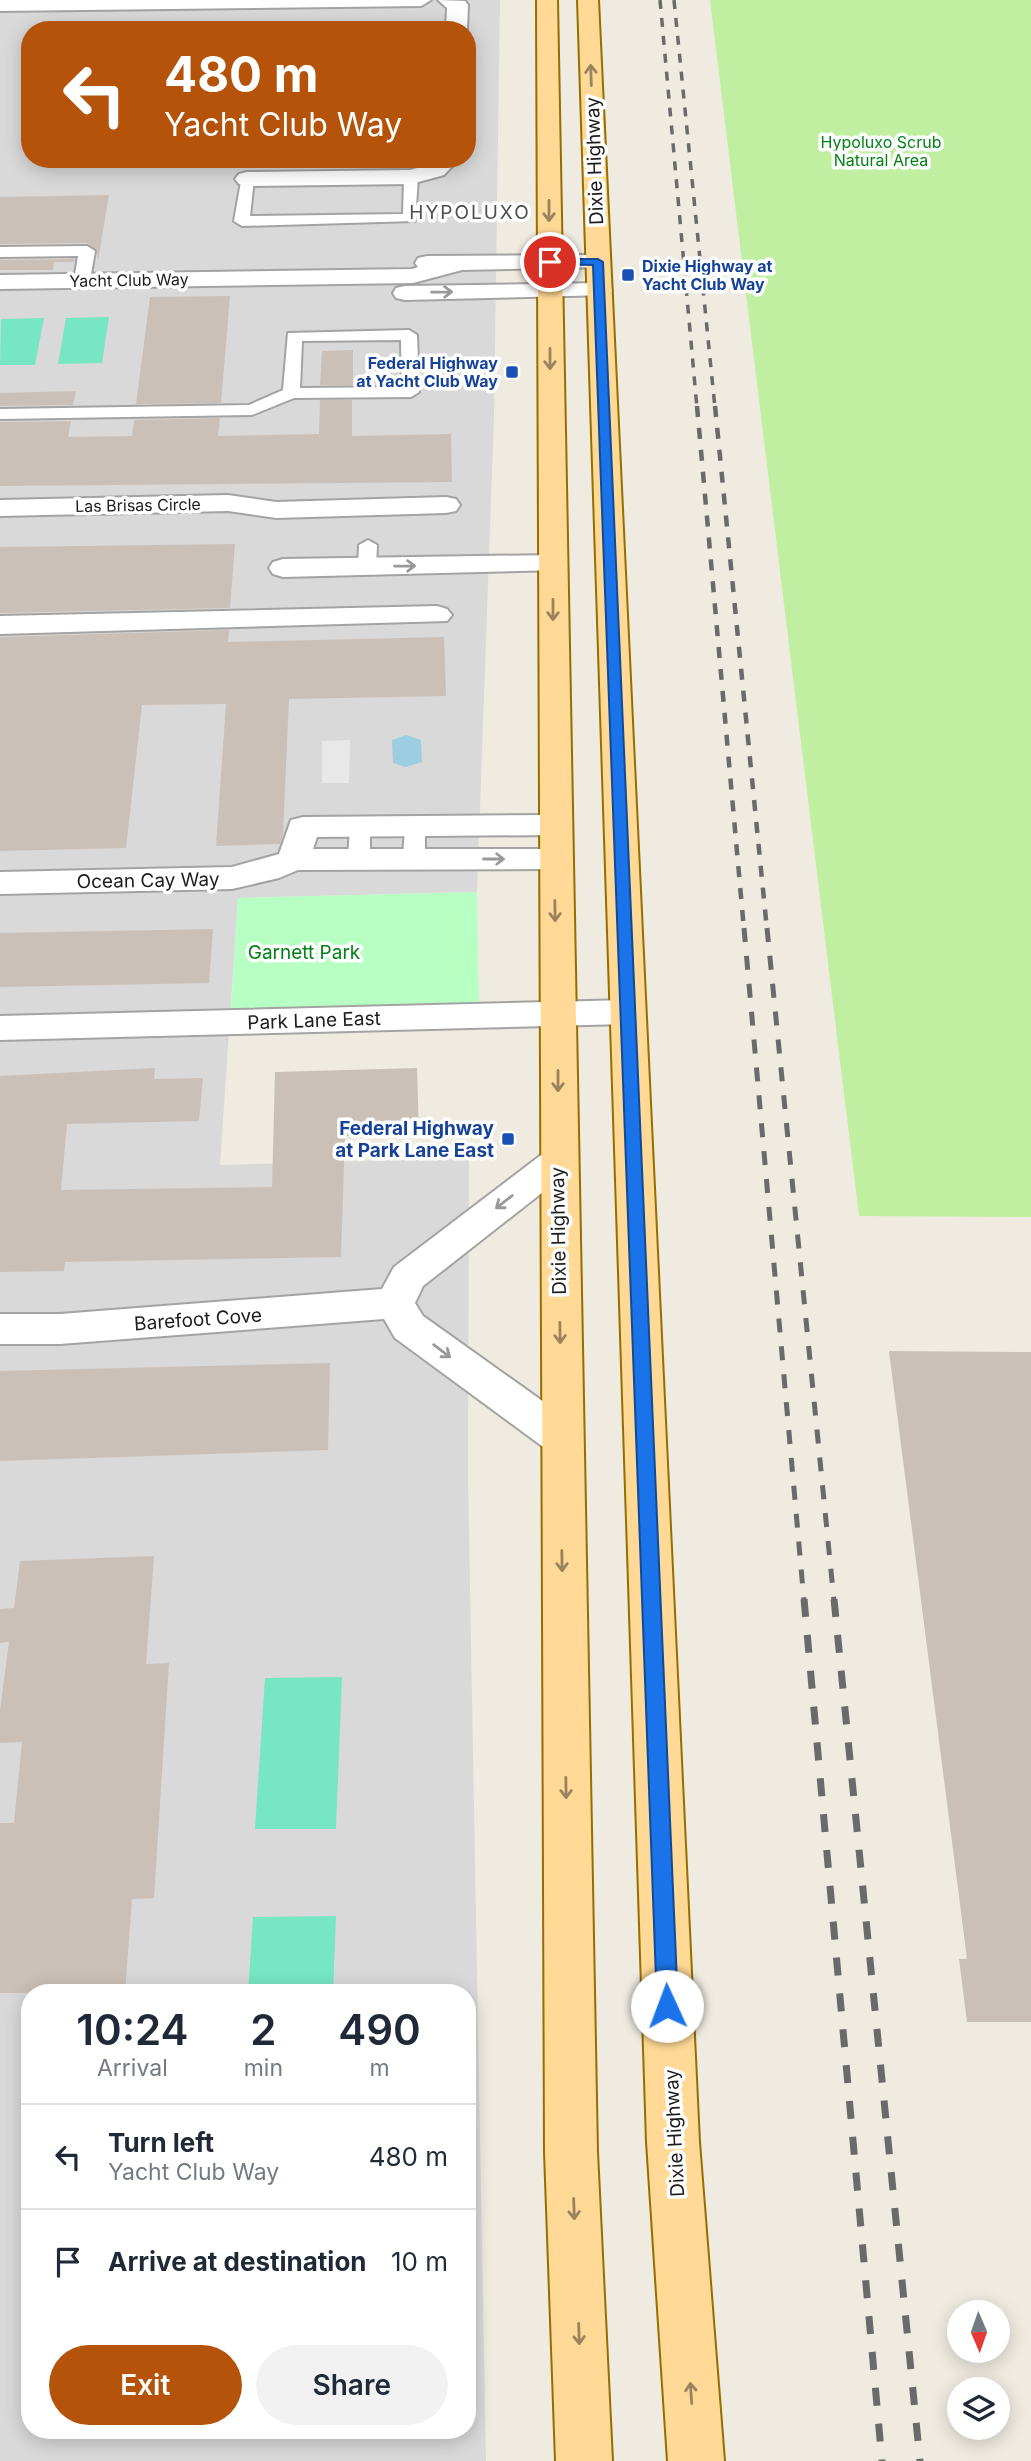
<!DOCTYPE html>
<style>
:root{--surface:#fff;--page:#f2f2f3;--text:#1f2937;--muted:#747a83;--line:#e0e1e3;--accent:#b45309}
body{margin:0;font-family:Inter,sans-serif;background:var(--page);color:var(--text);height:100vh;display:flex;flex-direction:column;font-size:26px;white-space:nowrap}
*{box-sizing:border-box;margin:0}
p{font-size:23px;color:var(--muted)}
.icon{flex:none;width:38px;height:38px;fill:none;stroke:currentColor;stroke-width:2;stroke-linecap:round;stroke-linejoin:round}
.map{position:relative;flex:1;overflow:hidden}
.drawer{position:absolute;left:21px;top:1984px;width:455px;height:455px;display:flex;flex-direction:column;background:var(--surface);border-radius:28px;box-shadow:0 4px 18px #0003}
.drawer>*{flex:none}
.banner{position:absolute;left:21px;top:21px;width:455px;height:147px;border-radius:28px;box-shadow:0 4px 18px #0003;background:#b45309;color:#fff;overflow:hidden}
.needle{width:46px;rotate:178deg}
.fabs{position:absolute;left:947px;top:2300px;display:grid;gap:14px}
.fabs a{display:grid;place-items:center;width:63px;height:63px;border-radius:50%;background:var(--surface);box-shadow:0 4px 18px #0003;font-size:35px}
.pin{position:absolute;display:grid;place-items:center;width:60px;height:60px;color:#fff;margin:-30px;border:4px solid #fff;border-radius:50%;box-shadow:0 2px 7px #0007}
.me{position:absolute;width:77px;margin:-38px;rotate:358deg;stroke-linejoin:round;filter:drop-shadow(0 0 5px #0008)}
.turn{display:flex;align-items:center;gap:24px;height:147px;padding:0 28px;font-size:32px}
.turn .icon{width:91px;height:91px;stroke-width:2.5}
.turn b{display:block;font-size:49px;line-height:60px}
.eta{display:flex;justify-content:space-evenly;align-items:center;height:119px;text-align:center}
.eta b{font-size:42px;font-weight:600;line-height:49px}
.action{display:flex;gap:14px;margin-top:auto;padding:14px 28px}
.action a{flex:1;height:80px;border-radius:42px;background:var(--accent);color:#fff;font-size:28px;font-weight:600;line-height:80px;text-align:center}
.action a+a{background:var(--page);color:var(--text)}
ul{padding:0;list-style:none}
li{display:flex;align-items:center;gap:21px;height:105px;padding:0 28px;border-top:2px solid var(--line)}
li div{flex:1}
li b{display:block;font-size:26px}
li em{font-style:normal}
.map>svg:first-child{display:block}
.residential{fill:#dad9d9;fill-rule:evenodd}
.grass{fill:#c1efa1}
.park{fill:#b8ffc3}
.pitch{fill:#76e6c3}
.parking{fill:#e8e8e8}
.water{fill:#9ccde1}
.building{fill:#cbc0b7}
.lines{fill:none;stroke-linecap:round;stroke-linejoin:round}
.lane-casing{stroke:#a3a3a3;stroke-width:4}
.street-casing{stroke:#a3a3a3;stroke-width:4}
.primary-casing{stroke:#946e00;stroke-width:4}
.lane{fill:#fff;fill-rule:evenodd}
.street{fill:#fff;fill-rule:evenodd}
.primary{fill:#ffd995;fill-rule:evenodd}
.rail-far3{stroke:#6a6a6a;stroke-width:3.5;stroke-dasharray:9 9;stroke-linecap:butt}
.rail-far2{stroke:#6a6a6a;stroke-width:4.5;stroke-dasharray:11 11;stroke-linecap:butt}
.rail-far1{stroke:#6a6a6a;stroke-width:5;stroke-dasharray:14 14;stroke-linecap:butt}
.rail{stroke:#6a6a6a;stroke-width:7;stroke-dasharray:18 18;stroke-linecap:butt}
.oneway{stroke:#99845f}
.oneway2{stroke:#999}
.route{fill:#1a73e8;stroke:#114b97;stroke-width:2}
.transit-dot{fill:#1a4fb4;stroke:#fff;stroke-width:2.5}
.labels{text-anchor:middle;stroke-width:7;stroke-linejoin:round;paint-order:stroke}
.far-park-label{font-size:16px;fill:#018315;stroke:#fff}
.far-transit-label{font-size:16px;font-weight:bold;fill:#164399;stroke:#fff;text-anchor:start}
.far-street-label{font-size:16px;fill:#1c1c1c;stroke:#fff}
.street-label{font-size:19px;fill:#1c1c1c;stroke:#fff}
.far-quarter-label{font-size:19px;letter-spacing:2px;fill:#4f4f4f;stroke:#fff}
.park-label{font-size:19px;fill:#018315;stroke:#fff}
.transit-label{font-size:19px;font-weight:bold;fill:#164399;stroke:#fff;text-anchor:end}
</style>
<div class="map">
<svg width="1031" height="2461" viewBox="0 0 1031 2461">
<rect width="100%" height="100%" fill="#efebe1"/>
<path class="residential" d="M0,0H500L494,416L477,892L238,898L220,1165L469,1158L468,1479L486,2461H0ZM30,30H467V159H30ZM30,1993H467V2431H30Z"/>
<path class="grass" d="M710,0H1031V1217L859,1216Z"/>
<path class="park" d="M477,892L479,1002L231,1010L238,898Z"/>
<path class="pitch" d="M109,317L102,363L58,364L66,318Z
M44,318L35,365H0L1,319Z
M342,1677L336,1829H255L265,1678Z
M336,1916L333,1993H248L253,1917Z"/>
<path class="parking" d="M350,740L349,783H322V741Z"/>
<path class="water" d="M406,735L421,740L422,762L406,767L393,763L392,740Z"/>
<path class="building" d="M109,195L98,261L97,250L87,243L0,244V197Z
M75,259L74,262H54L53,270H0V260Z
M230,296L221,403L136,404L150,297Z
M353,350V385H320L322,351Z
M76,391L73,405L0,406V393Z
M320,400H352V436L451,434L452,482L0,486V422L71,421L68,437L132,436L134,420L220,418L218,436L319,434Z
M235,544L230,608L0,613V547Z
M229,630L228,642L444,637L446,696L289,699L283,835L280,844L216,846L226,704L142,705L126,848L0,851V637Z
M213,929L209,983L0,987V933Z
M155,1068L154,1079L203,1078L199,1121L67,1124L61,1190L272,1187L275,1072L417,1068L419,1134L345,1136L341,1257L65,1262L64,1271L0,1272V1076Z
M889,1351L1031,1352V2022H967L959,1959H967Z
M330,1363L328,1450L0,1461V1371Z
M154,1556L146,1664L169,1663L154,1898L132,1899L125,1993H0V1823H14L22,1742L0,1743V1710L9,1642L0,1643V1609L14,1608L20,1561Z"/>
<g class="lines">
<defs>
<path id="lane" d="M411,173L418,177L415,221L242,226L234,221L242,176H252L254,179L250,216L403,214L404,177Z
M87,246L95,251L90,280L82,285L74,280L78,256L0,257V247Z
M409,330L417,335L419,392L411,397L294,398L252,415L0,419V409L249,405L283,390L288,333ZM401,340L402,387L300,388L302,341Z
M368,540L377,545L376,567L367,573L358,567L359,545Z
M360,821L370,827V859L359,866L348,859L350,827Z
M415,821L425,827V858L414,865L403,858L405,827Z"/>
<path id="street" d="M0,0H431L421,6L0,11Z
M438,0L465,1L468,5L467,30H446L447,8Z
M434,159H459L444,175L411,184L247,186L239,184L235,179L239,174L247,172L410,170L428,165Z
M598,255L607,257L610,262L607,267L462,270L413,283L0,289V275L412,269L418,267L415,263L418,258L427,256Z
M600,283L609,285L612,290L609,295L405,300L396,298L393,293L396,288L405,286Z
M228,495L276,502L446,497L456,499L460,505L456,511L446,513L276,518L228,511L0,516V500Z
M552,555L562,558L566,564L562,570L283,577L273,574L269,568L273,562L283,559Z
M437,606L447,609L452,615L447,621L0,634V616Z
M554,815L566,818L570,825L566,832L554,835L317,837L313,849H554L566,852L571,859L566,866L554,869L298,870L279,878L232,889L0,894V872L232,867L279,854L291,820L303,817Z
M627,1000L639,1004L645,1012L639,1020L627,1024L0,1040V1016Z
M558,1148L571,1152L577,1161L571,1170L423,1286L415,1303L423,1316L576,1425L582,1437L576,1449L561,1453L546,1449L395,1338L384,1319L60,1344H0V1314H60L382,1289L394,1267L545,1152Z"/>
<path id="primary" d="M537,0H557L597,2152L612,2461H556L545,2152Z
M578,0H598L699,2142L724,2461H668L647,2142Z"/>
</defs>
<use href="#lane" class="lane-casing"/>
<use href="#street" class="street-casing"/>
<use href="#primary" class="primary-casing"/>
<use href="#lane" class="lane"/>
<use href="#street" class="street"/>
<use href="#primary" class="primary"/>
<path class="rail-far3" d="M660,0L697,408
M674,0L715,408"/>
<path class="rail-far2" d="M697,406L744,930
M715,406L767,930"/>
<path class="rail-far1" d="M744,928L804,1601
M767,928L834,1601"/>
<path class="rail" d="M804,1599L882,2461
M834,1599L920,2461"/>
</g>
<defs><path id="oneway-shaft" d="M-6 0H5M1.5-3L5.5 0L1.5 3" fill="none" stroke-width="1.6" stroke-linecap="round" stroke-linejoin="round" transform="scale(1.75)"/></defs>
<g class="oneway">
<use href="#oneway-shaft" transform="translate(591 75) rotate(-92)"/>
<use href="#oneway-shaft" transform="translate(549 211) rotate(90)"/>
<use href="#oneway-shaft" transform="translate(550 359) rotate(90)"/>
<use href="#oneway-shaft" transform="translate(553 610) rotate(90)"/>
<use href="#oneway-shaft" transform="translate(555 911) rotate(89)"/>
<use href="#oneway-shaft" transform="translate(558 1081) rotate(90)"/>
<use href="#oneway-shaft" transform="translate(560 1333) rotate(89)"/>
<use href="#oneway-shaft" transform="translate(562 1561) rotate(89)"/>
<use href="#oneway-shaft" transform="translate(566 1788) rotate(89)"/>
<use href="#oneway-shaft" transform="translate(574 2209) rotate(88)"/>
<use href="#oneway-shaft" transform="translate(579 2334) rotate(88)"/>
<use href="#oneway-shaft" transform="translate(691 2393) rotate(-94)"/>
</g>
<g class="oneway2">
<use href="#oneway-shaft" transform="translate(442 292) rotate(-1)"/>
<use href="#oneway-shaft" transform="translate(405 566) rotate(-1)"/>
<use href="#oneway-shaft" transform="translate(494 859)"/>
<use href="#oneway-shaft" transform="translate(504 1202) rotate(142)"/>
<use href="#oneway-shaft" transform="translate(442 1351) rotate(37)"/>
</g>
<path class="route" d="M550,259H598L603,262L678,2006L675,2012L667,2015L660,2012L657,2006L593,265L546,264Z"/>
<g class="transit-dot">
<rect x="621" y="268" width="14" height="14" rx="3.5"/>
<rect x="505" y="365" width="14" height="14" rx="3.5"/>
<rect x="501" y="1132" width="14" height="14" rx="3.5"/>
</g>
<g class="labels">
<g class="far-park-label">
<text x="881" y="148">Hypoluxo Scrub<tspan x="881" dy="18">Natural Area</tspan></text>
</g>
<g class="far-transit-label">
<text x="642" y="272">Dixie Highway at<tspan x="642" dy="18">Yacht Club Way</tspan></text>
<text x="498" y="369" text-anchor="end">Federal Highway<tspan x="498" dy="18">at Yacht Club Way</tspan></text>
</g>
<g class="far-street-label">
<text transform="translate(129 280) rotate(-1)" y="6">Yacht Club Way</text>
<text transform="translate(138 505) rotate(-1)" y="6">Las Brisas Circle</text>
</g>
<g class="street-label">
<text transform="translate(594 161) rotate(-92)" y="7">Dixie Highway</text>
<text transform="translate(148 880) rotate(-1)" y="7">Ocean Cay Way</text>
<text transform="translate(314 1020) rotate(-2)" y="7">Park Lane East</text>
<text transform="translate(558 1231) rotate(-91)" y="7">Dixie Highway</text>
<text transform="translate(198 1319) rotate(-4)" y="7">Barefoot Cove</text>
<text transform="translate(674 2133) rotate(-93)" y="7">Dixie Highway</text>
</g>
<g class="far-quarter-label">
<text x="470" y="219">HYPOLUXO</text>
</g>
<g class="park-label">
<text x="304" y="959">Garnett Park</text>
</g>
<g class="transit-label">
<text x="494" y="1135">Federal Highway<tspan x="494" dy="22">at Park Lane East</tspan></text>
</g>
</g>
</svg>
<div class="fabs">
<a><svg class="needle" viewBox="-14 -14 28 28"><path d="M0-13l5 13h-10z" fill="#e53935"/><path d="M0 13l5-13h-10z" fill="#747a83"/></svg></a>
<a><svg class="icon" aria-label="layers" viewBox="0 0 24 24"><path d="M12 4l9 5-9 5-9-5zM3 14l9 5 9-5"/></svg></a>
</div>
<div class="pin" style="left:550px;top:262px;background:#d93025"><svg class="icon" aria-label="arrive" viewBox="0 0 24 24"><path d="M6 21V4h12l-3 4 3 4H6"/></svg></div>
<svg class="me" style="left:667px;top:2006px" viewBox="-20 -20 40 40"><circle r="19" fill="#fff"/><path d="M0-13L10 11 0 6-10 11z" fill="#1a73e8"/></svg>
<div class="banner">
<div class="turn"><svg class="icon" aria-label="left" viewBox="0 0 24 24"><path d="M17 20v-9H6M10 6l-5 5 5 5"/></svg><div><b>480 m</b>Yacht Club Way</div></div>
</div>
<section class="drawer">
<div class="eta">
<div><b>10:24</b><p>Arrival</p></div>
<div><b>2</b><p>min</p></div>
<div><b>490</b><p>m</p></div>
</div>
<ul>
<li><svg class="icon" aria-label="left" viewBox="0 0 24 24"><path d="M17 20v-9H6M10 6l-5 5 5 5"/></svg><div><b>Turn left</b><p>Yacht Club Way</p></div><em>480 m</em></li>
<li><svg class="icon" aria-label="arrive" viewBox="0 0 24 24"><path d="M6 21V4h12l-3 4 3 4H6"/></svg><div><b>Arrive at destination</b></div><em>10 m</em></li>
</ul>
<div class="action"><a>Exit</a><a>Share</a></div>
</section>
</div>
